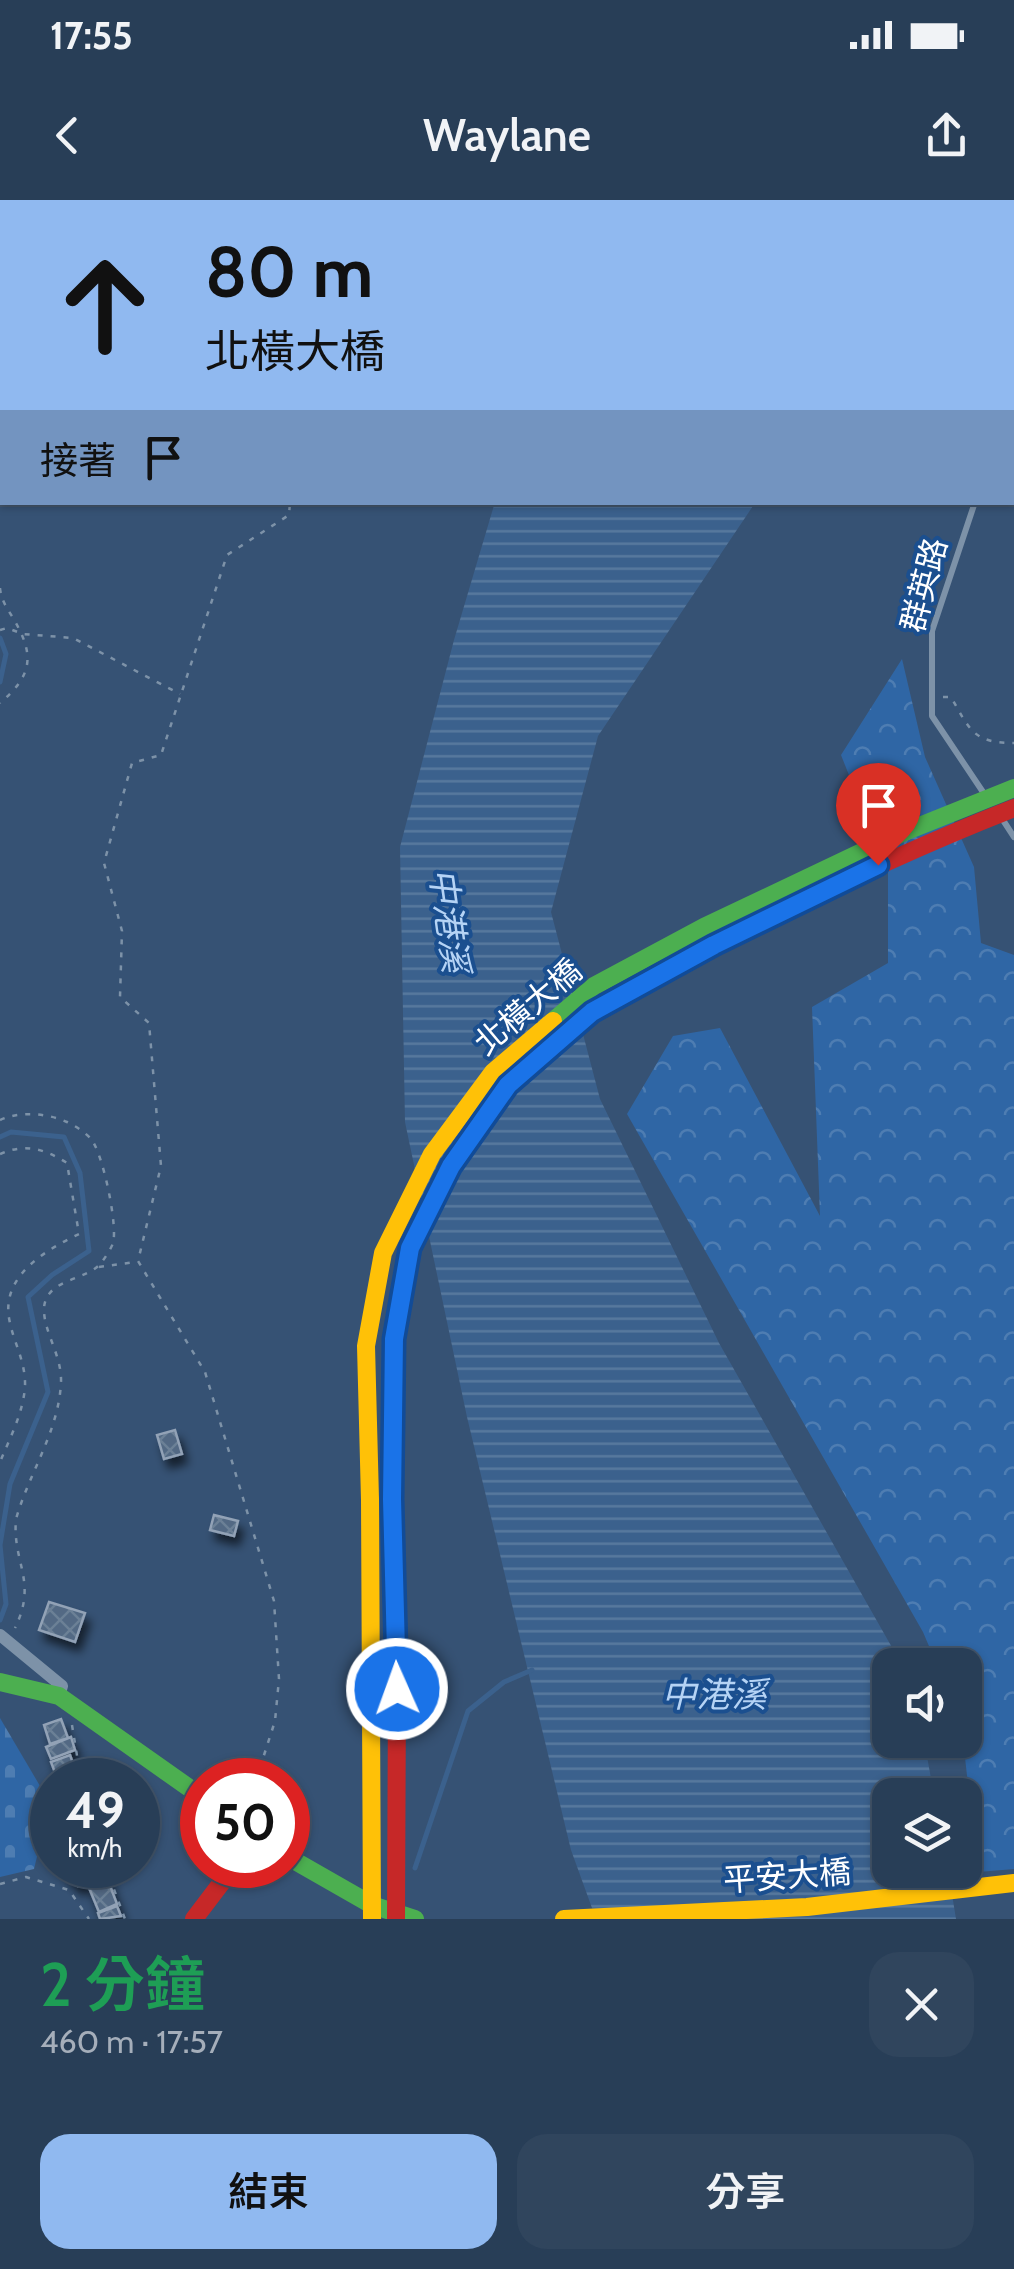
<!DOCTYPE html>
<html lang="zh-TW">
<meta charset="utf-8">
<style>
:root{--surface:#283e57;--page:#30455d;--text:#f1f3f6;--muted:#a5aeba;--line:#44576d;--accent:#90b9f0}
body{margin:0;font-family:Cabin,"Noto Sans TC",sans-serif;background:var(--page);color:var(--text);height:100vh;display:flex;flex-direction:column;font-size:38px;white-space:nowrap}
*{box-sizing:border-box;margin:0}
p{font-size:32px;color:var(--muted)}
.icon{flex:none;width:55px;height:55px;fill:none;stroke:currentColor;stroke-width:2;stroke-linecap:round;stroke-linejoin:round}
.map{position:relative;height:1719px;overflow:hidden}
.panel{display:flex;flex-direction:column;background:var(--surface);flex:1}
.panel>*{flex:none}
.guide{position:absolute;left:0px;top:0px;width:1015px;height:305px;box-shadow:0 2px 8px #0004,0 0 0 2px var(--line);background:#90b9f0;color:#111;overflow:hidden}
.tools{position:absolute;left:872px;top:1448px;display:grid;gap:20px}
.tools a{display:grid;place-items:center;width:110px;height:110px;border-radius:20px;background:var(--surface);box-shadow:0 2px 8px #0004,0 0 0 2px var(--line);font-size:50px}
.speed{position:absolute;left:30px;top:1558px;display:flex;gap:20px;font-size:50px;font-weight:700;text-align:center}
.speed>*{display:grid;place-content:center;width:130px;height:130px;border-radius:50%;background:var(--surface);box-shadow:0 2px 8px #0004,0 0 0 2px var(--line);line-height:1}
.speed small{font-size:25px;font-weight:400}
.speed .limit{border:15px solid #d22;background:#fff;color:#111}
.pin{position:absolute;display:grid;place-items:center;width:85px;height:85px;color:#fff;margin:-102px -42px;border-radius:50% 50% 50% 0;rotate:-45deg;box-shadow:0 0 10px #0007}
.pin .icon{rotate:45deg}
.me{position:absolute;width:110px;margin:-55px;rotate:358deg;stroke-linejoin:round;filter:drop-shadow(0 0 8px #0008)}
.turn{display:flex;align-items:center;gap:35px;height:210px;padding:0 40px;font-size:45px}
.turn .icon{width:130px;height:130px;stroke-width:2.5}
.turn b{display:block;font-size:70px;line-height:85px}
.then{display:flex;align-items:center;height:95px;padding:0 40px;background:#0003;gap:20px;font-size:38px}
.round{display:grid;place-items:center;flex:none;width:105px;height:105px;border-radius:30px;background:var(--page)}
.headline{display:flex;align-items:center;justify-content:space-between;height:170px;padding:0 40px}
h1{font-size:60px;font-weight:600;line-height:75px;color:#1e9e55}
.button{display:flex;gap:20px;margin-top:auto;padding:20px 40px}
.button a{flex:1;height:115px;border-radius:30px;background:var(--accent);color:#111;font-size:40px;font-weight:600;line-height:115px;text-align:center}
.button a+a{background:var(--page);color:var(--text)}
.status{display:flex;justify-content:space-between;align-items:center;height:70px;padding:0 50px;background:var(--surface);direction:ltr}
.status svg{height:28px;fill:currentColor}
header{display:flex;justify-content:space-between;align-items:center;height:130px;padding:0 40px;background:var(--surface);font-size:45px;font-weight:600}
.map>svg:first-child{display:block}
.forest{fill:url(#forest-crowns)}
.cemetery{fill:url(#cemetery-stones)}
.water{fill:url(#water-rules)}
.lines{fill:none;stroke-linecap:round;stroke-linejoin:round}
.stream{stroke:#3b618d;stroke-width:5}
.building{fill:url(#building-cross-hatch);stroke:#92a2b6;stroke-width:2.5;filter:url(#shadow)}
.path{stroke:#7d92a8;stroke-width:2.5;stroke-dasharray:5 8;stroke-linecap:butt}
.lane{stroke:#7d92a8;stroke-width:6}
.street{stroke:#7d92a8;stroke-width:12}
.fast{stroke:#4caf50;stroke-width:18}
.slow{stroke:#ffc107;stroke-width:18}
.jam{stroke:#c62828;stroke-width:18}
.fast-bridge{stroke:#4caf50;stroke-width:18}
.slow-bridge{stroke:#ffc107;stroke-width:18}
.jam-bridge{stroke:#c62828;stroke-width:18}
.route-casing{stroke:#114b97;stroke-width:25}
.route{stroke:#1a73e8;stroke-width:18}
.labels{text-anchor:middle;stroke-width:8;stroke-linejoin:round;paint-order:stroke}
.street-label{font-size:32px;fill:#fff;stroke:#1b4f8f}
.water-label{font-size:35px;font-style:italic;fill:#b5d3f5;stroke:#1b4f8f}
</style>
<div class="status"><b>17:55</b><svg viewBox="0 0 49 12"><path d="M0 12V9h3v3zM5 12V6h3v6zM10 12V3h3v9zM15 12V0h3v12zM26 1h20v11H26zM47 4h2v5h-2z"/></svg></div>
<header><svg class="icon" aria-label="back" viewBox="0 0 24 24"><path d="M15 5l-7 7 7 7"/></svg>Waylane<svg class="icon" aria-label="share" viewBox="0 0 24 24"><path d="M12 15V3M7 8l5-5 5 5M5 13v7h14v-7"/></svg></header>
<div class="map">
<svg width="1014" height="1719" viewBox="0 0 1014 1719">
<defs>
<pattern id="forest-crowns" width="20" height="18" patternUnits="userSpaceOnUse" patternTransform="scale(2.5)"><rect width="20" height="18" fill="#2f66a5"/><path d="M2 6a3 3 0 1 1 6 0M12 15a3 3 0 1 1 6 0" fill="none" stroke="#4e7db2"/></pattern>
<pattern id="cemetery-stones" width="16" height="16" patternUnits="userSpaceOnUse" patternTransform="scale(2.5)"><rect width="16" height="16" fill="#2f66a5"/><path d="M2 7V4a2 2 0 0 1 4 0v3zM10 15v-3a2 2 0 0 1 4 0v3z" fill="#4e7db2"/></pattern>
<pattern id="water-rules" width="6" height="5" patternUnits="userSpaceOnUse" patternTransform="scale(2.5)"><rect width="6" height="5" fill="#3b618d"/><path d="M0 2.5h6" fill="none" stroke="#58799e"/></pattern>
<pattern id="building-cross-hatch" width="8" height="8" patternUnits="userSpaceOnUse" patternTransform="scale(2.5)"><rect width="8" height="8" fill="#526984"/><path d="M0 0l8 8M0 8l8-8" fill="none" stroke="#6c8096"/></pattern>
<filter id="shadow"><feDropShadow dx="5" dy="9" stdDeviation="5" flood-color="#0009"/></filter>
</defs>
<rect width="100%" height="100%" fill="#365274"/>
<path class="forest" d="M0,0L81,2H2L0,211Z
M902,459L925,557L974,667L981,743L1014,755V1669L978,1672L963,1540L965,1465H937L923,1432L627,914L673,836L720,828L820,1016L812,807L888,763V673L841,555Z"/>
<path class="cemetery" d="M0,1518L50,1603L34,1669L0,1677Z"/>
<path class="water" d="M711,0H1014V112L1012,2H709Z
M495,302L755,303L598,536L551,712L600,899L719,1143L902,1465H890V1540H924L934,1595H890V1670H948L956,1719H596L571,1650L467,1217L405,922L400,647L454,440Z"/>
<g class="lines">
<path class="stream" d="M125,2L127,0
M0,272L2,268
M0,438L6,454L0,482
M0,937L11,932L64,937L80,973L89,1051L52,1075L28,1097L48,1192L10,1284L0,1345L6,1404L0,1420
M415,1668L468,1511L504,1482L532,1470"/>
</g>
<path class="building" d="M175,1230L182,1254L164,1259L157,1235Z
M214,1315L238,1321L234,1336L210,1330Z
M49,1402L85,1413L75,1442L39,1430Z
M61,1519L68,1538L50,1544L44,1525Z
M71,1537L75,1550L51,1559L46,1547Z
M70,1555L79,1580H72L69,1574L57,1578L51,1562Z
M68,1665H97L99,1668L78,1686L63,1669Z
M106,1675L117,1704L99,1712L87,1683Z
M117,1706L121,1716L100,1719L98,1713Z"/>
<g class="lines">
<path class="path" d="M511,0V2
M97,2V0
M133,2L134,0
M0,253L2,252
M0,298L2,290
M0,388C1,400 7,408 13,418C35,455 33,475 0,503
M0,430L7,428L23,434L73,438L180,494
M943,497H951C970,530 973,543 1014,543
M0,920C20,911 47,913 67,922C74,925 86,933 91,939C103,953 118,1026 113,1043C111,1049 105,1058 101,1063C87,1081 46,1078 44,1108C43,1131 62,1155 61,1182C59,1231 29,1273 16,1319C12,1363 38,1381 15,1428
M0,954C25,943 45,949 67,963L79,1034C46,1050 2,1075 9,1118C13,1142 26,1161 25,1187C23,1213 10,1238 0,1262
M99,1067L136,1062
M72,1525L81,1580
M256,1580L275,1521L279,1479L274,1401L205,1172L138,1061L161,966L149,823L120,797L122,731L104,663L132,563L161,555L227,355L289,315L290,302
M105,1665L125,1719
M0,1684L26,1677L69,1690L89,1719"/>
<path class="lane" d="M1012,258L1014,256
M975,302L932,431V516L985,595
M1001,617L1014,637"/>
<path class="street" d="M0,1435L62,1486L59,1496"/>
<path class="fast" d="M0,1482L59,1496L202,1597
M288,1657L372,1705L415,1719"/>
<path class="slow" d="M370,1300L372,1719
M564,1719L807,1707L1014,1683"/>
<path class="jam" d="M392,1299L397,1489L396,1719
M194,1719L235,1665"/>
<path class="fast-bridge" d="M553,821L594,786L704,727L902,633L1014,588
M392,1299L393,1139L410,1048L451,966L507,885L592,812L617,798"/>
<path class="slow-bridge" d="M370,1300L366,1146L383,1053L432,954L493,872L553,821"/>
<path class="jam-bridge" d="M617,798C746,727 877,662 1014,608"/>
</g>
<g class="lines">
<defs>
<path id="route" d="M397,1489L392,1299L394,1139L410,1048L451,966L508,885L592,812L714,745L878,665"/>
</defs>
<use href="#route" class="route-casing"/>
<use href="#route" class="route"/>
</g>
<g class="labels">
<g class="street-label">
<text transform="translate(924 385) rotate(-75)" y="11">群英路</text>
<text transform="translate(528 807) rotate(-40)" y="11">北橫大橋</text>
<text transform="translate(787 1676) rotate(-4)" y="11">平安大橋</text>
</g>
<g class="water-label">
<text transform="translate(449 720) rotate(82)" y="12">中港溪</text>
<text x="714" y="1507">中港溪</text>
</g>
</g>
</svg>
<div class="tools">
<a><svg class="icon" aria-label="sound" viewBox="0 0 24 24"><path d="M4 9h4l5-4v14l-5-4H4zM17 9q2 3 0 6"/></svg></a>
<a><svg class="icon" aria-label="layers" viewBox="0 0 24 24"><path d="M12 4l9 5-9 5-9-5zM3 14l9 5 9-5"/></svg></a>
</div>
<div class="speed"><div>49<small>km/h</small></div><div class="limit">50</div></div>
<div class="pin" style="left:878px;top:665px;background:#d93025"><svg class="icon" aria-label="arrive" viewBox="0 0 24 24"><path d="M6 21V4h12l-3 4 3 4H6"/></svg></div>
<svg class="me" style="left:397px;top:1489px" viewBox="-20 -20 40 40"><circle r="17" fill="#1a73e8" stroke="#fff" stroke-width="3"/><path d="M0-11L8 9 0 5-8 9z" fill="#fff"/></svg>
<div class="guide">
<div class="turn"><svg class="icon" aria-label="ahead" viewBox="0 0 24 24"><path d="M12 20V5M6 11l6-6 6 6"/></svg><div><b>80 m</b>北橫大橋</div></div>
<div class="then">接著<svg class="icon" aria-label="arrive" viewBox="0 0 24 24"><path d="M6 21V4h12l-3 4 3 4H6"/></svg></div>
</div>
</div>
<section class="panel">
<div class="headline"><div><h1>2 分鐘</h1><p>460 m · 17:57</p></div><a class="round"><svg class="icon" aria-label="close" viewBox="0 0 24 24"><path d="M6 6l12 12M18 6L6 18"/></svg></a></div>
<div class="button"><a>結束</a><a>分享</a></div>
</section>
